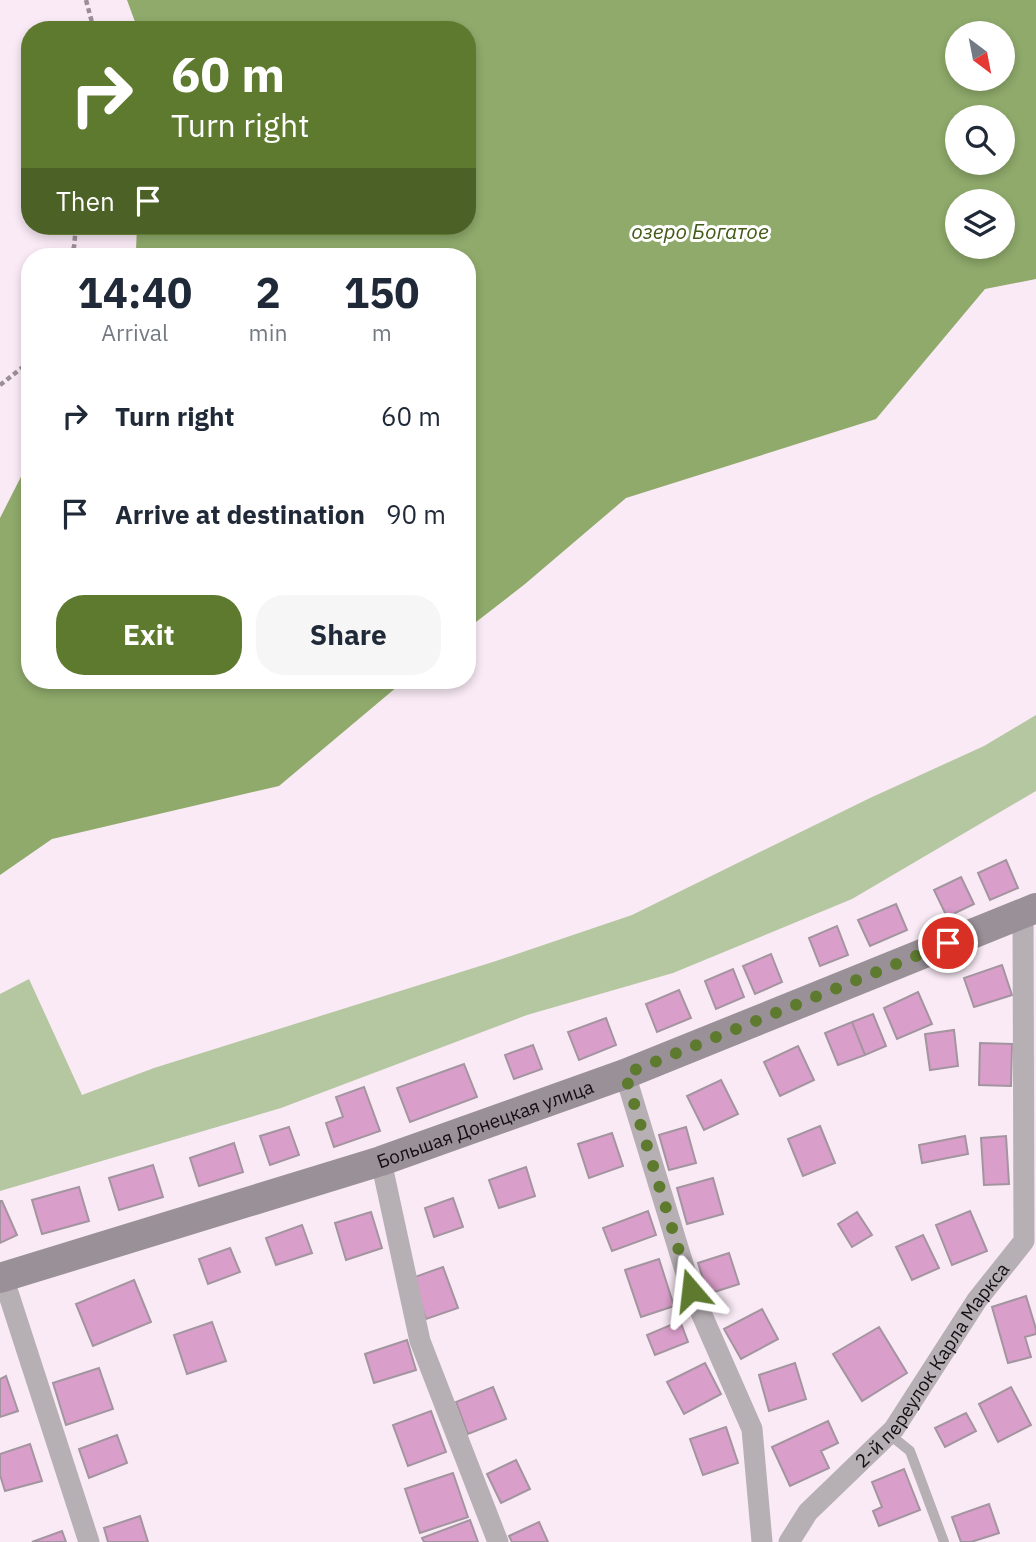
<!DOCTYPE html>
<meta charset="utf-8">
<style>
:root{--surface:#fff;--page:#f6f6f7;--text:#1f2937;--muted:#747a83;--accent:#5e7a2f}
body{margin:0;font-family:"IBM Plex Sans",sans-serif;background:var(--page);color:var(--text);height:100vh;display:flex;flex-direction:column;font-size:26px;white-space:nowrap}
*{box-sizing:border-box;margin:0}
p{font-size:23px;color:var(--muted)}
.icon{flex:none;width:38px;height:38px;fill:none;stroke:currentColor;stroke-width:2;stroke-linecap:round;stroke-linejoin:round}
.map{position:relative;flex:1;overflow:hidden}
.sheet{position:absolute;left:21px;top:248px;width:455px;height:441px;display:flex;flex-direction:column;background:var(--surface);border-radius:28px;box-shadow:0 4px 10px #0003}
.sheet>*{flex:none}
.guide{position:absolute;left:21px;top:21px;width:455px;height:214px;border-radius:28px;box-shadow:0 4px 10px #0003;background:#5e7a2f;color:#fff;overflow:hidden}
.needle{width:46px;rotate:148deg}
.fabs{position:absolute;left:945px;top:21px;display:grid;gap:14px}
.fabs a{display:grid;place-items:center;width:70px;height:70px;border-radius:50%;background:var(--surface);box-shadow:0 4px 10px #0003;font-size:35px}
.pin{position:absolute;display:grid;place-items:center;width:60px;height:60px;color:#fff;margin:-30px;border:4px solid #fff;border-radius:50%;box-shadow:0 2px 7px #0007}
.me{position:absolute;width:77px;margin:-38px;rotate:343deg;stroke-linejoin:round;filter:drop-shadow(0 0 5px #0008)}
.turn{display:flex;align-items:center;gap:24px;height:147px;padding:0 35px;font-size:32px}
.turn .icon{width:91px;height:91px;stroke-width:2.5}
.turn b{display:block;font-size:49px;line-height:60px}
.then{display:flex;align-items:center;height:66px;padding:0 35px;background:#0003;gap:14px;font-size:26px}
.eta{display:flex;justify-content:space-evenly;align-items:center;height:119px;text-align:center}
.eta b{font-size:42px;font-weight:800;line-height:49px}
.action{display:flex;gap:14px;margin-top:auto;padding:14px 35px}
.action a{flex:1;height:80px;border-radius:28px;background:var(--accent);color:#fff;font-size:28px;font-weight:800;line-height:80px;text-align:center}
.action a+a{background:var(--page);color:var(--text)}
ul{padding:0;list-style:none}
li{display:flex;align-items:center;gap:21px;height:98px;padding:0 35px}
li div{flex:1}
li b{display:block;font-size:26px}
li em{font-style:normal}
.map>svg:first-child{display:block}
.green{fill:#b5c7a0}
.water{fill:#8faa6b;fill-rule:evenodd}
.building{fill:#da9eca;stroke:#a3959f;stroke-width:2}
.lines{fill:none;stroke-linecap:round;stroke-linejoin:round}
.path{stroke:#9a8f97;stroke-width:4.5;stroke-dasharray:5 3.5;stroke-linecap:butt}
.lane{stroke:#b6afb4;stroke-width:10}
.street{stroke:#b6afb4;stroke-width:21}
.secondary{stroke:#9a9097;stroke-width:30}
.route{stroke:#5e7a2f;stroke-width:12;stroke-dasharray:0 21.6}
.labels{text-anchor:middle;stroke-width:6;stroke-linejoin:round;paint-order:stroke}
.street-label{font-size:19px;fill:#140f13;stroke:#fff}
.water-label{font-size:21px;font-style:italic;fill:#425a16;stroke:#fff}
</style>
<div class="map">
<svg width="1036" height="1542" viewBox="0 0 1036 1542">
<rect width="100%" height="100%" fill="#f9eaf5"/>
<path class="green" d="M1036,715V791L852,899L673,973L527,1015L281,1108L0,1191V994L29,979L82,1095L154,1068L496,961L632,915L870,798L984,746Z"/>
<path class="water" d="M127,0H1036V279L985,289L876,419L626,498L525,584L467,629V257H132L136,250L137,226H467V30H138ZM957,33H1003V79H957ZM957,117H1003V163H957ZM957,201H1003V247H957Z
M30,459V681H404L279,786L52,839L0,875V518Z"/>
<path class="building" d="M1006,860L1018,888L990,900L978,873Z
M961,877L974,904L947,917L934,890Z
M896,904L907,930L870,946L858,920Z
M837,926L848,955L820,966L809,938Z
M771,954L782,982L755,994L743,966Z
M1002,965L1012,995L974,1007L964,978Z
M733,969L744,997L716,1009L705,981Z
M679,990L691,1018L657,1032L646,1004Z
M918,992L932,1024L897,1039L884,1008Z
M873,1014L886,1046L865,1055L852,1022Z
M606,1018L616,1045L579,1060L568,1032Z
M852,1022L865,1055L838,1065L825,1033Z
M954,1030L958,1066L930,1070L925,1034Z
M980,1043L1012,1044L1011,1086L979,1085Z
M533,1045L542,1069L514,1079L505,1055Z
M798,1046L814,1080L780,1096L764,1062Z
M464,1064L477,1097L410,1122L397,1088Z
M721,1080L738,1114L704,1130L687,1096Z
M364,1087L380,1131L334,1147L326,1123L343,1117L336,1097Z
M820,1126L835,1163L803,1176L788,1139Z
M289,1127L299,1155L270,1165L260,1136Z
M686,1127L696,1163L669,1170L659,1135Z
M612,1133L623,1166L589,1178L578,1144Z
M965,1136L968,1154L922,1163L919,1145Z
M1006,1136L1009,1184L984,1185L981,1138Z
M234,1143L243,1172L199,1186L190,1158Z
M153,1165L163,1197L119,1210L109,1178Z
M526,1167L535,1196L499,1208L489,1180Z
M713,1178L723,1214L687,1224L677,1188Z
M79,1187L89,1221L42,1234L32,1200Z
M453,1198L463,1227L434,1237L425,1208Z
M0,1201H2L17,1235L0,1243Z
M648,1211L656,1235L612,1251L603,1228Z
M970,1211L987,1251L952,1265L936,1225Z
M371,1212L382,1248L346,1260L335,1223Z
M857,1212L872,1235L852,1247L838,1224Z
M302,1225L312,1253L276,1265L266,1238Z
M923,1235L939,1268L912,1280L896,1247Z
M230,1248L240,1272L208,1284L199,1259Z
M729,1253L739,1284L708,1294L698,1263Z
M659,1259L674,1306L641,1317L625,1270Z
M443,1267L458,1308L426,1319L412,1278Z
M134,1280L151,1322L93,1346L76,1304Z
M1026,1296L1036,1329V1334L1025,1337L1031,1357L1008,1363L992,1307Z
M762,1309L778,1339L741,1359L724,1329Z
M680,1321L688,1342L655,1355L647,1335Z
M212,1322L226,1361L187,1374L174,1335Z
M879,1327L907,1373L862,1401L833,1354Z
M407,1340L416,1370L374,1383L365,1354Z
M705,1363L721,1394L684,1414L667,1382Z
M795,1363L806,1399L769,1411L759,1375Z
M99,1368L113,1409L66,1425L53,1383Z
M6,1376L18,1411L0,1417V1379Z
M493,1387L506,1419L468,1434L456,1402Z
M1011,1387L1031,1425L998,1442L979,1404Z
M431,1411L446,1452L408,1466L393,1425Z
M966,1413L976,1431L945,1447L935,1428Z
M828,1421L838,1443L821,1451L829,1468L790,1486L772,1447Z
M726,1427L738,1463L703,1475L690,1439Z
M117,1435L127,1463L89,1478L79,1449Z
M30,1444L42,1481L5,1491L0,1475V1454Z
M516,1460L530,1489L501,1503L487,1474Z
M904,1469L920,1510L879,1526L873,1511L882,1507L872,1482Z
M453,1473L468,1517L420,1533L405,1489Z
M989,1504L999,1533L971,1542H961L952,1517Z
M140,1516L148,1542H108L104,1528Z
M470,1520L478,1542H424L422,1538Z
M539,1522L548,1542H512L509,1536Z
M62,1531L66,1542H32Z"/>
<g class="lines">
<path class="path" d="M86,0L94,30
M70,257L74,247L76,226
M0,385L28,363L30,358"/>
<path class="lane" d="M889,1434L910,1451L944,1542"/>
<g class="street">
<path d="M625,1074L691,1290L752,1429L762,1542"/>
<path d="M381,1161L420,1341L498,1542"/>
<path d="M3,1277L89,1542"/>
<path id="s1" d="M789,1542L808,1512L894,1429L977,1300L1024,1241L1023,913"/>
</g>
<path class="secondary" id="s2" d="M0,1278L381,1161L625,1074L1036,908"/>
</g>
<g class="lines">
<path class="route" d="M691,1290L625,1074L948,943"/>
</g>
<g class="labels">
<g class="street-label">
<text dy="7" stroke="none"><textPath href="#s2" startOffset="509">Большая Донецкая улица</textPath></text>
<text dy="7" stroke="none"><textPath href="#s1" startOffset="229">2-й переулок Карла Маркса</textPath></text>
</g>
<g class="water-label">
<text x="700" y="239">озеро Богатое</text>
</g>
</g>
</svg>
<div class="fabs">
<a><svg class="needle" viewBox="-14 -14 28 28"><path d="M0-13l5 13h-10z" fill="#e53935"/><path d="M0 13l5-13h-10z" fill="#747a83"/></svg></a>
<a><svg class="icon" aria-label="search" viewBox="0 0 24 24"><circle cx="10" cy="10" r="6"/><path d="M15 15l6 6"/></svg></a>
<a><svg class="icon" aria-label="layers" viewBox="0 0 24 24"><path d="M12 4l9 5-9 5-9-5zM3 14l9 5 9-5"/></svg></a>
</div>
<div class="pin" style="left:948px;top:943px;background:#d93025"><svg class="icon" aria-label="arrive" viewBox="0 0 24 24"><path d="M6 21V4h12l-3 4 3 4H6"/></svg></div>
<svg class="me" style="left:691px;top:1290px" viewBox="-20 -20 40 40"><path d="M0-17L14 15 0 8-14 15z" fill="#5e7a2f" stroke="#fff" stroke-width="4"/></svg>
<div class="guide">
<div class="turn"><svg class="icon" aria-label="right" viewBox="0 0 24 24"><path d="M7 20v-9h11M14 6l5 5-5 5"/></svg><div><b>60 m</b>Turn right</div></div>
<div class="then">Then<svg class="icon" aria-label="arrive" viewBox="0 0 24 24"><path d="M6 21V4h12l-3 4 3 4H6"/></svg></div>
</div>
<section class="sheet">
<div class="eta">
<div><b>14:40</b><p>Arrival</p></div>
<div><b>2</b><p>min</p></div>
<div><b>150</b><p>m</p></div>
</div>
<ul>
<li><svg class="icon" aria-label="right" viewBox="0 0 24 24"><path d="M7 20v-9h11M14 6l5 5-5 5"/></svg><div><b>Turn right</b></div><em>60 m</em></li>
<li><svg class="icon" aria-label="arrive" viewBox="0 0 24 24"><path d="M6 21V4h12l-3 4 3 4H6"/></svg><div><b>Arrive at destination</b></div><em>90 m</em></li>
</ul>
<div class="action"><a>Exit</a><a>Share</a></div>
</section>
</div>
